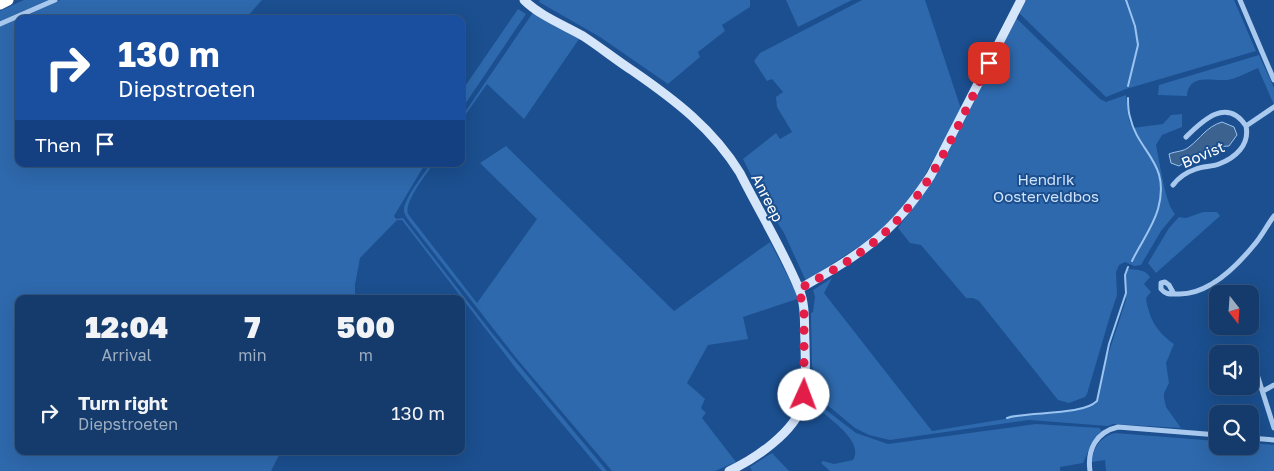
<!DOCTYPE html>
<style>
:root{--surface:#143b6b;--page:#214673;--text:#f1f3f6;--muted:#9dadc1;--line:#33557e}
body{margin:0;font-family:"Golos Text",sans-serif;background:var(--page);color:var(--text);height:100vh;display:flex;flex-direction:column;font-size:19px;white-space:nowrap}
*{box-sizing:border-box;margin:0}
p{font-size:16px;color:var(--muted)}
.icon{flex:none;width:28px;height:28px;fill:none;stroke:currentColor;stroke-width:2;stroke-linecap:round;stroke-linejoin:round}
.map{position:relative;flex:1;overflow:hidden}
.side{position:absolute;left:15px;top:295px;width:450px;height:160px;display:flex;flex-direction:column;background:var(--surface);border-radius:10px;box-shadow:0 5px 20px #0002,0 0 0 1px var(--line)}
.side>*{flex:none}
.banner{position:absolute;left:15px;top:15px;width:450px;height:152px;border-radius:10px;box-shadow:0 5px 20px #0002,0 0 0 1px var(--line);background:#1a4fa0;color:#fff;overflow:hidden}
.needle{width:32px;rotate:163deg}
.buttons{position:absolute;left:1209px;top:285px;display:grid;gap:10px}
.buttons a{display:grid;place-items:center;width:50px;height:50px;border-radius:10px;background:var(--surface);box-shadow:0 5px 20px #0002,0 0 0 1px var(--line);font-size:25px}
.pin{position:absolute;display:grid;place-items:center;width:42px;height:42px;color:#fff;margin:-21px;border-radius:10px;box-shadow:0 2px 8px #0006}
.me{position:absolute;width:55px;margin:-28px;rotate:2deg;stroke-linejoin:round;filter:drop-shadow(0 0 4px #0008)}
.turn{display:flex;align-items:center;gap:18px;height:105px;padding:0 20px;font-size:22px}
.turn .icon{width:65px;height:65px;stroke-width:2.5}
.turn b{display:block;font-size:35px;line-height:42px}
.then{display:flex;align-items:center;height:48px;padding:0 20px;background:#0003;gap:10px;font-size:19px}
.eta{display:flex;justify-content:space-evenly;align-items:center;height:85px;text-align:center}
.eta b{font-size:30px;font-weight:800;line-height:35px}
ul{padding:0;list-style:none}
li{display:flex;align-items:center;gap:15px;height:65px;padding:0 20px}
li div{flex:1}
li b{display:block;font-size:19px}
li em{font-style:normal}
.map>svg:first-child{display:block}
.green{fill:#2e69ad}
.water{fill:#3c6290;stroke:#9cc4f0}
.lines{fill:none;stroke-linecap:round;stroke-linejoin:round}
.stream{stroke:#9cc4f0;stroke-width:2}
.street{stroke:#a9c9ee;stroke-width:5}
.secondary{stroke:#d6e6fa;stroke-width:9}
.highway{stroke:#fff;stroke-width:11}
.route{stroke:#e11d48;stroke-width:9;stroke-dasharray:0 16.2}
.labels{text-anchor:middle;stroke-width:4;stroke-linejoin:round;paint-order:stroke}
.street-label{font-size:15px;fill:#fff;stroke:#1b4f8f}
.park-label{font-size:15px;fill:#cfe3fa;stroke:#1b4f8f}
</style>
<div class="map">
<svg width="1274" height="471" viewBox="0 0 1274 471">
<rect width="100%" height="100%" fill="#1b4f8f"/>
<path class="green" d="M24,0H49L0,21V11Z
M60,0H262L245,19H19V164H406L412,167L414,164H425L394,216L396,219L403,218L492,333L607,471H602L600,469L517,370L402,220H397L360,258L355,285V299H19V451H281L271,471H0V26Z
M540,0H750V7L722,25L725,31L698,52L700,57L668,84L600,37L539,2Z
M786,0H852L798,27Z
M862,0H925L961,109L913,197L872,238L806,281L784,233L766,205L743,159L776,133L780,139L792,132L777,107L776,97L783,92L772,79L767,81L754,61L760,53Z
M1025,0H1234L1256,51L1126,89L1106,97L1019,13Z
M518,9L526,14L461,110V92Z
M534,11L579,39L524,119L487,84L461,121L463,115Z
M1016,18L1100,99L1106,102L1126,95L1129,120L1132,128L1163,124L1171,115L1182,114V127L1162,135L1156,145C1160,163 1165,203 1175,214L1161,231L1141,265L1134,266L1125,262L1119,265L1116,272L1117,295L1110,316L1087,394L1085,397L1069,403L1058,400L979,301L973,298H966L921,245L910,243L898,228L922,195Z
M1259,55L1274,88V105L1258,68C1248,72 1235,80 1225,80C1211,81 1189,73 1187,96L1158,95L1159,85Z
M506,146L674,311L770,242L796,292L797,299L743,317L748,339L708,345L687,383L705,399L701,408L706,413L702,418L736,462L715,471H612L517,359L420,235C415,228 407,220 404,212C402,201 424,173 431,164H433C426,175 404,202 408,214L477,303L537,219L480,163Z
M1203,212H1217L1220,216L1156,273L1148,263L1169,228L1179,217L1186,218Z
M1128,269C1137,270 1145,269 1150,277L1144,284L1151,292L1146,298C1149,319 1157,332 1174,344L1166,363L1169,383L1164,393V398L1166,407L1181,428L1113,424L1108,426L1029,420L890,440L869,435L855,428L825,403L812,366L811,313L813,312L815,297L813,290L832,278L824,293L932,431L1005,419L1010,415L1055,413L1094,405L1097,402L1103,370L1126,300L1125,276Z
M826,410L856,433L888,444L1036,424L1100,428L1101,431L1090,447L1083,463L1060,467V471H830L821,463L823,461L834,464L853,460C864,442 832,421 821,411Z
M1115,433L1217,441L1218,446H1250V443L1274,445V471H1106L1105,460L1092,462C1092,448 1102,436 1115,433Z
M772,453L789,471H752L750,467Z"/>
<path class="water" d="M1222,122L1234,127L1237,135L1229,146L1211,147C1201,159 1191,158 1179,166L1171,163L1169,154C1176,151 1183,152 1189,147C1201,138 1206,127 1222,122Z"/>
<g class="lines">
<path class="stream" d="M1126,0L1135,26L1138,45L1128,86
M1128,98C1128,104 1128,111 1130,117C1138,153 1171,162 1158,209C1153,227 1140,244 1132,261
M1007,418C1028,411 1082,416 1097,401L1109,344L1126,293L1125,275L1128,267"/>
<path class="street" d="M1240,0L1274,80
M0,24L55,0
M1186,137C1203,120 1227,97 1246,126L1274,107
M1173,185C1179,177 1187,172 1196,169C1203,166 1212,167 1219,164C1235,158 1250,145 1246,126
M1174,294L1169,285L1165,282L1161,283V289C1166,295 1170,294 1178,294C1208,295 1236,267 1254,245C1262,236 1267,225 1274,216
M1240,354H1243
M1250,356C1256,362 1256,369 1250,375
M1255,368L1274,428
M1218,374L1213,382L1217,389L1220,391L1234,386
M1263,391L1274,385
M1250,438L1274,440
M1090,471C1087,450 1096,432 1118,427L1218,435"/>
<path class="secondary" d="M524,0C540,16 564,25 583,36C600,47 616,60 633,71C675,100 713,129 740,173C759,211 783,250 799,289C806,305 804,324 805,342C805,361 807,384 803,403C795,432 755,459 729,471
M799,289C859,255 893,235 931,175L1021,0"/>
<path class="highway" d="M0,4L8,0"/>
</g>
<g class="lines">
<path class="route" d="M804,395V312L799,289C825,275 851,261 874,242C930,197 957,126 989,63"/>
</g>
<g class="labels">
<g class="street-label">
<text transform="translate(1203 155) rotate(-23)" y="5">Bovist</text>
<text transform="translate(767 198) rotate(63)" y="5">Anreep</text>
</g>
<g class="park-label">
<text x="1046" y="185">Hendrik<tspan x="1046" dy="17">Oosterveldbos</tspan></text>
</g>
</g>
</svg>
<div class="buttons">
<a><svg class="needle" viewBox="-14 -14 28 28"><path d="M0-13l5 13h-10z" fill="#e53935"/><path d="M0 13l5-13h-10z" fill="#9dadc1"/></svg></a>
<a><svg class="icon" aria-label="sound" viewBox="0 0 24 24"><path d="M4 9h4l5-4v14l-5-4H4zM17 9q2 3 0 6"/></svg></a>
<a><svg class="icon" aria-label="search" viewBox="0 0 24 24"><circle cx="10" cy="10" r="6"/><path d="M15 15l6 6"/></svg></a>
</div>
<div class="pin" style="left:989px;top:63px;background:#d93025"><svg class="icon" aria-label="arrive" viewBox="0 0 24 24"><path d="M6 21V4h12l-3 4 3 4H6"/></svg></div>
<svg class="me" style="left:804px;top:395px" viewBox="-20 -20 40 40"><circle r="19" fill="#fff"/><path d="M0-13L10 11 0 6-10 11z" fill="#e11d48"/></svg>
<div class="banner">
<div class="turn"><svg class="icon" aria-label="right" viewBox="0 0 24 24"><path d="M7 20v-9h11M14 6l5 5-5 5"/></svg><div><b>130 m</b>Diepstroeten</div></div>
<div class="then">Then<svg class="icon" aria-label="arrive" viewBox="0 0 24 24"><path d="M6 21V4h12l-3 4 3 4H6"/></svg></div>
</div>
<section class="side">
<div class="eta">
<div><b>12:04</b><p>Arrival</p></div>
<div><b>7</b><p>min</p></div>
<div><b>500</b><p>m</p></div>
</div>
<ul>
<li><svg class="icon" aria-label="right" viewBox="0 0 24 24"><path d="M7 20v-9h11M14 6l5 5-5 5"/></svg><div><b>Turn right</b><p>Diepstroeten</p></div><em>130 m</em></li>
</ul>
</section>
</div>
